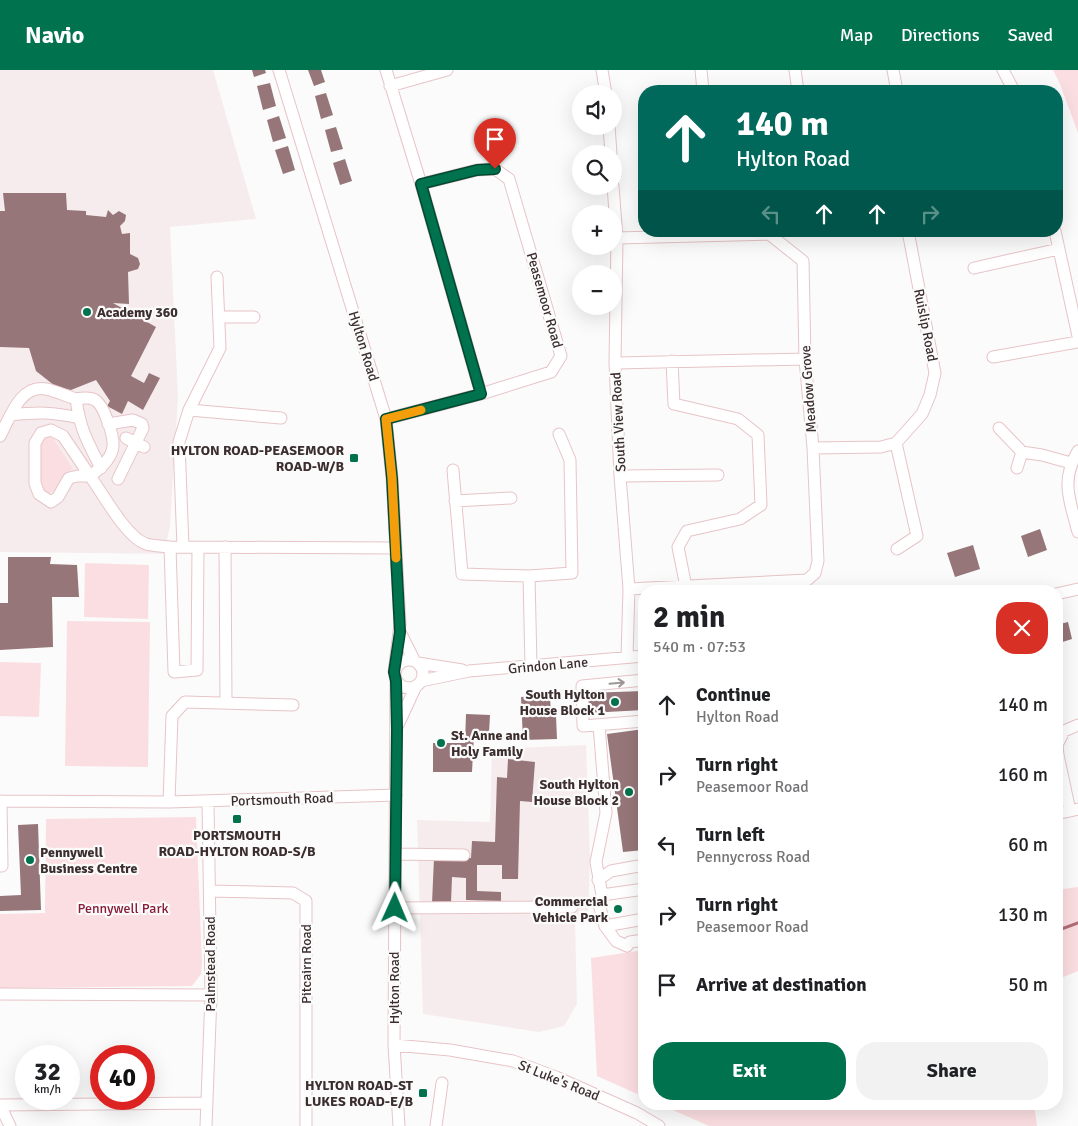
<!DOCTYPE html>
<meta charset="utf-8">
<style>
:root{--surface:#fff;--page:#f2f2f2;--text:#202124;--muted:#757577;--accent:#00724d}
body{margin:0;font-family:Signika,sans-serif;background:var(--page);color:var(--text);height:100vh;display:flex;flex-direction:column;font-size:19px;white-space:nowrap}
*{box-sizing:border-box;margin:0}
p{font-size:16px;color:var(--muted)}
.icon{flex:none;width:28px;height:28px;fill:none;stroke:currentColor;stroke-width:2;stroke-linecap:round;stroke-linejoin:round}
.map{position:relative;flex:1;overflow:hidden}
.sheet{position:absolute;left:638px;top:515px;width:425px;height:525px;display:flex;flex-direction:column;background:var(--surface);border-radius:20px;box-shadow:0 5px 20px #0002}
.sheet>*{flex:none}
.guide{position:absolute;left:638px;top:15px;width:425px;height:152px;border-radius:20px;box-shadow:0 5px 20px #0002;background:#00695c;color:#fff;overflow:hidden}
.tools{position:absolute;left:572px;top:15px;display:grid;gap:10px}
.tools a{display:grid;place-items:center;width:50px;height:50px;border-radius:50%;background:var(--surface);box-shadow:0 5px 20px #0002;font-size:25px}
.speed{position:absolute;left:15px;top:975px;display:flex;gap:10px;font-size:25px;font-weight:700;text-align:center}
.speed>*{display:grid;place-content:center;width:65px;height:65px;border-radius:50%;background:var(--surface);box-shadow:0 5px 20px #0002;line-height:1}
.speed small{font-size:12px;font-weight:400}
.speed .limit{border:8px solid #d22;background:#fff;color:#111}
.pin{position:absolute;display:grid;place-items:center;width:42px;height:42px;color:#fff;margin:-51px -21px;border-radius:50% 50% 50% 0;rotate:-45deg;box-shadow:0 0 5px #0007}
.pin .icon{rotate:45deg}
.me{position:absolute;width:55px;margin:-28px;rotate:1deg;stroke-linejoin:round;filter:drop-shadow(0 0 4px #0008)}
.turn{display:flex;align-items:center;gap:18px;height:105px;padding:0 15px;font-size:22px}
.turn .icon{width:65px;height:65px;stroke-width:2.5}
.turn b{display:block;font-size:35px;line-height:42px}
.lanes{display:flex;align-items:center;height:48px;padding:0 15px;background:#0003;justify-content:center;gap:25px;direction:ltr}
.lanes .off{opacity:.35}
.round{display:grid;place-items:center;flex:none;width:52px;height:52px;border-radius:20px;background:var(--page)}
.headline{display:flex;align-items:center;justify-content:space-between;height:85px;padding:0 15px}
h1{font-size:30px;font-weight:700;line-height:38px}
.cta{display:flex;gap:10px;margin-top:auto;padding:10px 15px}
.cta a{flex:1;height:58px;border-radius:20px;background:var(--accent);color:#fff;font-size:20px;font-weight:700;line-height:58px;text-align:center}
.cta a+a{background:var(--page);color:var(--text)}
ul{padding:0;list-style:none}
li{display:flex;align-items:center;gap:15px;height:70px;padding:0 15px}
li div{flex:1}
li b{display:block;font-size:19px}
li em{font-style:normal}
header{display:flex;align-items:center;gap:30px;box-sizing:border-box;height:70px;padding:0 25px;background:var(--accent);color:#fff}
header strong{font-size:24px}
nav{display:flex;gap:28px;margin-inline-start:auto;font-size:18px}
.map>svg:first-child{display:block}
.built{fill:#f6eced}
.green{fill:#fbdee1}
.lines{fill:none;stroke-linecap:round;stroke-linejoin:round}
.stream{stroke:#b16d76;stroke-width:3}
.building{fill:#967679}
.minor-casing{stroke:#e7c4c7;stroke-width:13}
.minor{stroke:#fff;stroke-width:11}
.oneway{stroke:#9e9697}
.route-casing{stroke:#004a32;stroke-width:12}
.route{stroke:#00724d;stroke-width:9}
.slow{stroke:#f59e0b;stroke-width:9}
.poi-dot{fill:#00724d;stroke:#fbfbfb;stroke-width:2}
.labels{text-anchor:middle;stroke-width:4.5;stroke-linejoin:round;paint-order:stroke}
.street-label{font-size:14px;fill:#3c2e2f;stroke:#fbfbfb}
.poi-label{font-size:14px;font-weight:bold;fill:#3c2e2f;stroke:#fbfbfb;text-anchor:end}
.park-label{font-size:14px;fill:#891d38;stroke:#fbfbfb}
</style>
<header>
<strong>Navio</strong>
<nav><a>Map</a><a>Directions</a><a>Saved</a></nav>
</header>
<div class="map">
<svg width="1078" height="1056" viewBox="0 0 1078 1056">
<rect width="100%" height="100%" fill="#fbfbfb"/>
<path class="built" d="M0,0H213L256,149L170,157L178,327L170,456L167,470L170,484L0,482Z
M586,675L590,787L588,850L575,852L577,934L564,956L539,962L423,944L417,750L490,752L492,679Z"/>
<path class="green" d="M1053,0H1078V63L1060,14Z
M48,367L53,368L73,399L66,402L55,421L48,423L41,419L39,412L40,375L42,370Z
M85,493L149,495L148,549L84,547Z
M67,551L150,552L148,697L65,696Z
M0,592L41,593L39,647L0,646Z
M196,747L202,892L201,904L192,916L0,918V844L45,843L46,749Z
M1078,817V901L1056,910V820Z
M644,880V1027L597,1006L591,888Z
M659,1034H1034L1037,1056H709Z"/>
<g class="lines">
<path class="stream" d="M1056,861L1078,853"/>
</g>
<path class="building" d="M252,0H265L266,3L254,7Z
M308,0H321L325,12L314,16Z
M270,13L276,36L263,40L257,16Z
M326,23L333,45L321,49L315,26Z
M279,46L286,68L273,72L267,50Z
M336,57L343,79L331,82L325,60Z
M288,76L295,100L283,104L275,80Z
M345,89L352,111L340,115L333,93Z
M3,123H66L67,140L86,141V145L106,147L108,140L113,145L119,141L126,145L125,151L120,156L122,164L130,163V184L138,188L140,194L138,199L128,202L129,234L113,233L156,257L131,306L144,313L149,303L160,308L143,340L128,331L122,344L107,336L110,331L96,310L71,320L55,316L36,301L29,278L0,277V141H5Z
M1040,459L1047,480L1028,487L1021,466Z
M973,475L980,499L955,507L947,483Z
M8,487H51L50,494L77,495L79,527H52L53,577L0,580V533H8Z
M1068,552L1072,569L1056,574V555Z
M644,621V640L588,643L587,623Z
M550,625L551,646H556L557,669L523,670L521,627Z
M466,644L490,645L489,663L474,664L472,702H433V673H465Z
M644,659V780L623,782L607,664Z
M508,689L535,692L532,732L520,731L518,809H502V795H477V821L501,822V831L466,830V808L452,807L451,833H432L434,788H471L472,771L495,772L497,707L507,708Z
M38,754L41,840L0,841V826L21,825L18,755Z"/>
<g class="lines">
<defs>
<path id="minor" d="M279,0L386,349L392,408L400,554L394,602
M386,0L421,114L481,324
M602,0L606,24
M701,0L703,21
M795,0L798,21
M893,0L897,21
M1003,0L1014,21
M390,16L447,0
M609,56L611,84
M613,116L617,168L615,293L620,406L629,519L627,587
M1055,161L1078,266
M617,168L769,164L803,191L805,289L813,378L818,491L815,503L807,510L629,519
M974,198L1059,179
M219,247H254
M993,287L1078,272
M672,291L674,334L738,349L758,365L761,435L740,449L687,461L678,477L686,517
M615,293L805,289
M76,329C82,328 90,327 95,330C104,335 114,366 113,376C112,389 100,399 90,406C103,424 126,467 146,474C153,476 162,476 170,477L396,478
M189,340L281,348
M11,345C38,342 52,342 79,348
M386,349L481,324L551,302L561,286L509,109L495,99L477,100L421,114
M108,354L133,350L142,354L143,358L118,409
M999,358L1022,382L1042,385L1071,393
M51,360L63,366L90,406H78L69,408L58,427L51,432L39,424L35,413V373L41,363Z
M0,366C10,348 20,314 46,319C56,321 66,326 76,329C80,359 87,371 101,398
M126,368L144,377
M896,373L917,466L897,479
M813,378L881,377L896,373L922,344L930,325L935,303L908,161
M1078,381C1060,411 1070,431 1078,462
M1017,398L1022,382
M453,400L462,504L529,506L572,503L570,390L559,364
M620,406L718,405
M455,431L511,428
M170,477L174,602L197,600L198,477
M183,477L179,372L189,340L220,278L217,207
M225,477L226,633
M529,506L531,596
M1056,524L1078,519
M400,562L414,590
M395 604a14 14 0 1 1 28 0a14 14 0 1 1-28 0Z
M418,593L462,600
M644,610L582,616L583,656L644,651
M396,611L394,975L399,1056
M421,611L469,601L644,586
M398,655L416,616
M599,655L606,743L596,792L602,825
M0,731L169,732L396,725
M169,732L172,646L185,632L293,635
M1070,741L1058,685L1057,675L1064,661L1078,655
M1056,744L1078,739
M396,784L464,785
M0,796H2L1,731
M598,810L611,801L644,795
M210,821L293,823L306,831V1056
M395,838L572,837
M644,849L605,856L616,871L627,876L630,872L644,870
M605,856L599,834L602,825L644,819
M0,924L211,925
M394,975L450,980L513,991L556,1007L637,1043L659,1056
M0,1035L206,1033
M0,1035L10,1056
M206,1056L211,925L208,732
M436,1056L442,1013"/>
</defs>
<use href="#minor" class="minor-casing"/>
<use href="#minor" class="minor"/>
</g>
<defs><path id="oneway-shaft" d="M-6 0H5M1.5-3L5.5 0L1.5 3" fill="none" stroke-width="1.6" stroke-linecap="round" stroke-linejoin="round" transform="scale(1.25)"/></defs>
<use class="oneway" href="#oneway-shaft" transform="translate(617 613) rotate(-5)"/>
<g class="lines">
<defs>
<path id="route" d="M395,838L397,659L396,611L394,602L400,562L392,408L386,349L481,324L421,114L477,100L495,99"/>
</defs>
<use href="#route" class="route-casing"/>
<use href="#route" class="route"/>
<path class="slow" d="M396,488L392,408L386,349L421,340"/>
</g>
<g class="poi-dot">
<circle cx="87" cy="242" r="5"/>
<rect x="349" y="383" width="10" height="10" rx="2.5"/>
<circle cx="615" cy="632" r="5"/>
<circle cx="441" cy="673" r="5"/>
<circle cx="629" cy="722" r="5"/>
<rect x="232" y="744" width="10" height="10" rx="2.5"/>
<circle cx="30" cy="790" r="5"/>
<circle cx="618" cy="839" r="5"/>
<rect x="418" y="1018" width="10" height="10" rx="2.5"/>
</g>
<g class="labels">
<g class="street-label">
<text transform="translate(545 230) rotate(74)" y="5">Peasemoor Road</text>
<text transform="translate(926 255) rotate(79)" y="5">Ruislip Road</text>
<text transform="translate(364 276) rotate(73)" y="5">Hylton Road</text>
<text transform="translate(808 319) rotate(-94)" y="5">Meadow Grove</text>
<text transform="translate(618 352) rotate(-93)" y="5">South View Road</text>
<text transform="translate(548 595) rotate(-5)" y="5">Grindon Lane</text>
<text transform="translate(282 729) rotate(-2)" y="5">Portsmouth Road</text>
<text transform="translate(210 894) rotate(-90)" y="5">Palmstead Road</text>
<text transform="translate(306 894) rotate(-90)" y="5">Pitcairn Road</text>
<text transform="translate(394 918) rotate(-90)" y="5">Hylton Road</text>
<text transform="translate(559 1010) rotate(22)" y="5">St Luke's Road</text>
</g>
<g class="poi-label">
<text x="97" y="247" text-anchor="start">Academy 360</text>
<text x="344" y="385">HYLTON ROAD-PEASEMOOR<tspan x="344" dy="16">ROAD-W/B</tspan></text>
<text x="605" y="629">South Hylton<tspan x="605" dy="16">House Block 1</tspan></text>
<text x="451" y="670" text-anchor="start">St. Anne and<tspan x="451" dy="16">Holy Family</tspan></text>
<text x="619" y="719">South Hylton<tspan x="619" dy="16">House Block 2</tspan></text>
<text x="237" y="770" text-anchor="middle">PORTSMOUTH<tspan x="237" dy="16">ROAD-HYLTON ROAD-S/B</tspan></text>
<text x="40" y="787" text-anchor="start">Pennywell<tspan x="40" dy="16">Business Centre</tspan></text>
<text x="608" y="836">Commercial<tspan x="608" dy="16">Vehicle Park</tspan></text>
<text x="413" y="1020">HYLTON ROAD-ST<tspan x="413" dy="16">LUKES ROAD-E/B</tspan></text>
</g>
<g class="park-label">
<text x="123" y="843">Pennywell Park</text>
</g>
</g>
</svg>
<div class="tools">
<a><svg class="icon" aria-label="sound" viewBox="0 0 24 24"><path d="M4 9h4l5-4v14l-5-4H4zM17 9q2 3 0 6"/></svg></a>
<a><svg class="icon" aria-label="search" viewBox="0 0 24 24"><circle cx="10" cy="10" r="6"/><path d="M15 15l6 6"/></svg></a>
<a>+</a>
<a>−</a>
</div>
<div class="speed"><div>32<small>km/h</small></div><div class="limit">40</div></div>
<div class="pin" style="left:495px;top:99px;background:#d93025"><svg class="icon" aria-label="arrive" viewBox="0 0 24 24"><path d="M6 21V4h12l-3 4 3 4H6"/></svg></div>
<svg class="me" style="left:395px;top:838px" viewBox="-20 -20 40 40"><path d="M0-17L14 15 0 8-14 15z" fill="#00724d" stroke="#fff" stroke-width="4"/></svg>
<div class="guide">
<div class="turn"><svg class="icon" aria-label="ahead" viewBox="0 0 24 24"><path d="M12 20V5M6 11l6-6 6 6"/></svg><div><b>140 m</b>Hylton Road</div></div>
<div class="lanes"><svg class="icon off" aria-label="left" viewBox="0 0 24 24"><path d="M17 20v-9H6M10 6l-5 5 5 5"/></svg><svg class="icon" aria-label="ahead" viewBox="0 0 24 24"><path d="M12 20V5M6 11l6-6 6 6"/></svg><svg class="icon" aria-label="ahead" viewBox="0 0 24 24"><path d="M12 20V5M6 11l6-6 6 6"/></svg><svg class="icon off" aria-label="right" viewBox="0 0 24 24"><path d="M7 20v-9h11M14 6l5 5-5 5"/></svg></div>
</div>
<section class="sheet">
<div class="headline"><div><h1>2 min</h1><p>540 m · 07:53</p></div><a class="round" style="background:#d93025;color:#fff"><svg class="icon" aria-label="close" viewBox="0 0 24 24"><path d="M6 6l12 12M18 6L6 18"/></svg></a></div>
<ul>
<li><svg class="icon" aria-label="ahead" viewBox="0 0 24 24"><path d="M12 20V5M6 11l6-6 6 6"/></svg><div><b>Continue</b><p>Hylton Road</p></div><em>140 m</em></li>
<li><svg class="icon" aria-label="right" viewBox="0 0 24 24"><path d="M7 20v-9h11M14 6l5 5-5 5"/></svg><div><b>Turn right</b><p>Peasemoor Road</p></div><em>160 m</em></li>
<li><svg class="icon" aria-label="left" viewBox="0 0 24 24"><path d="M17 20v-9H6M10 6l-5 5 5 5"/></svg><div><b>Turn left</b><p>Pennycross Road</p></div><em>60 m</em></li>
<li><svg class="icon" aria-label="right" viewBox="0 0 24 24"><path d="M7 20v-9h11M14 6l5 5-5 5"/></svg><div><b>Turn right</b><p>Peasemoor Road</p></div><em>130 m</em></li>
<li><svg class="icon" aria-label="arrive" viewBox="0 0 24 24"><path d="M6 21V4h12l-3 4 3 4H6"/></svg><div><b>Arrive at destination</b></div><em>50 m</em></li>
</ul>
<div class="cta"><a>Exit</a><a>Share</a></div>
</section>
</div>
